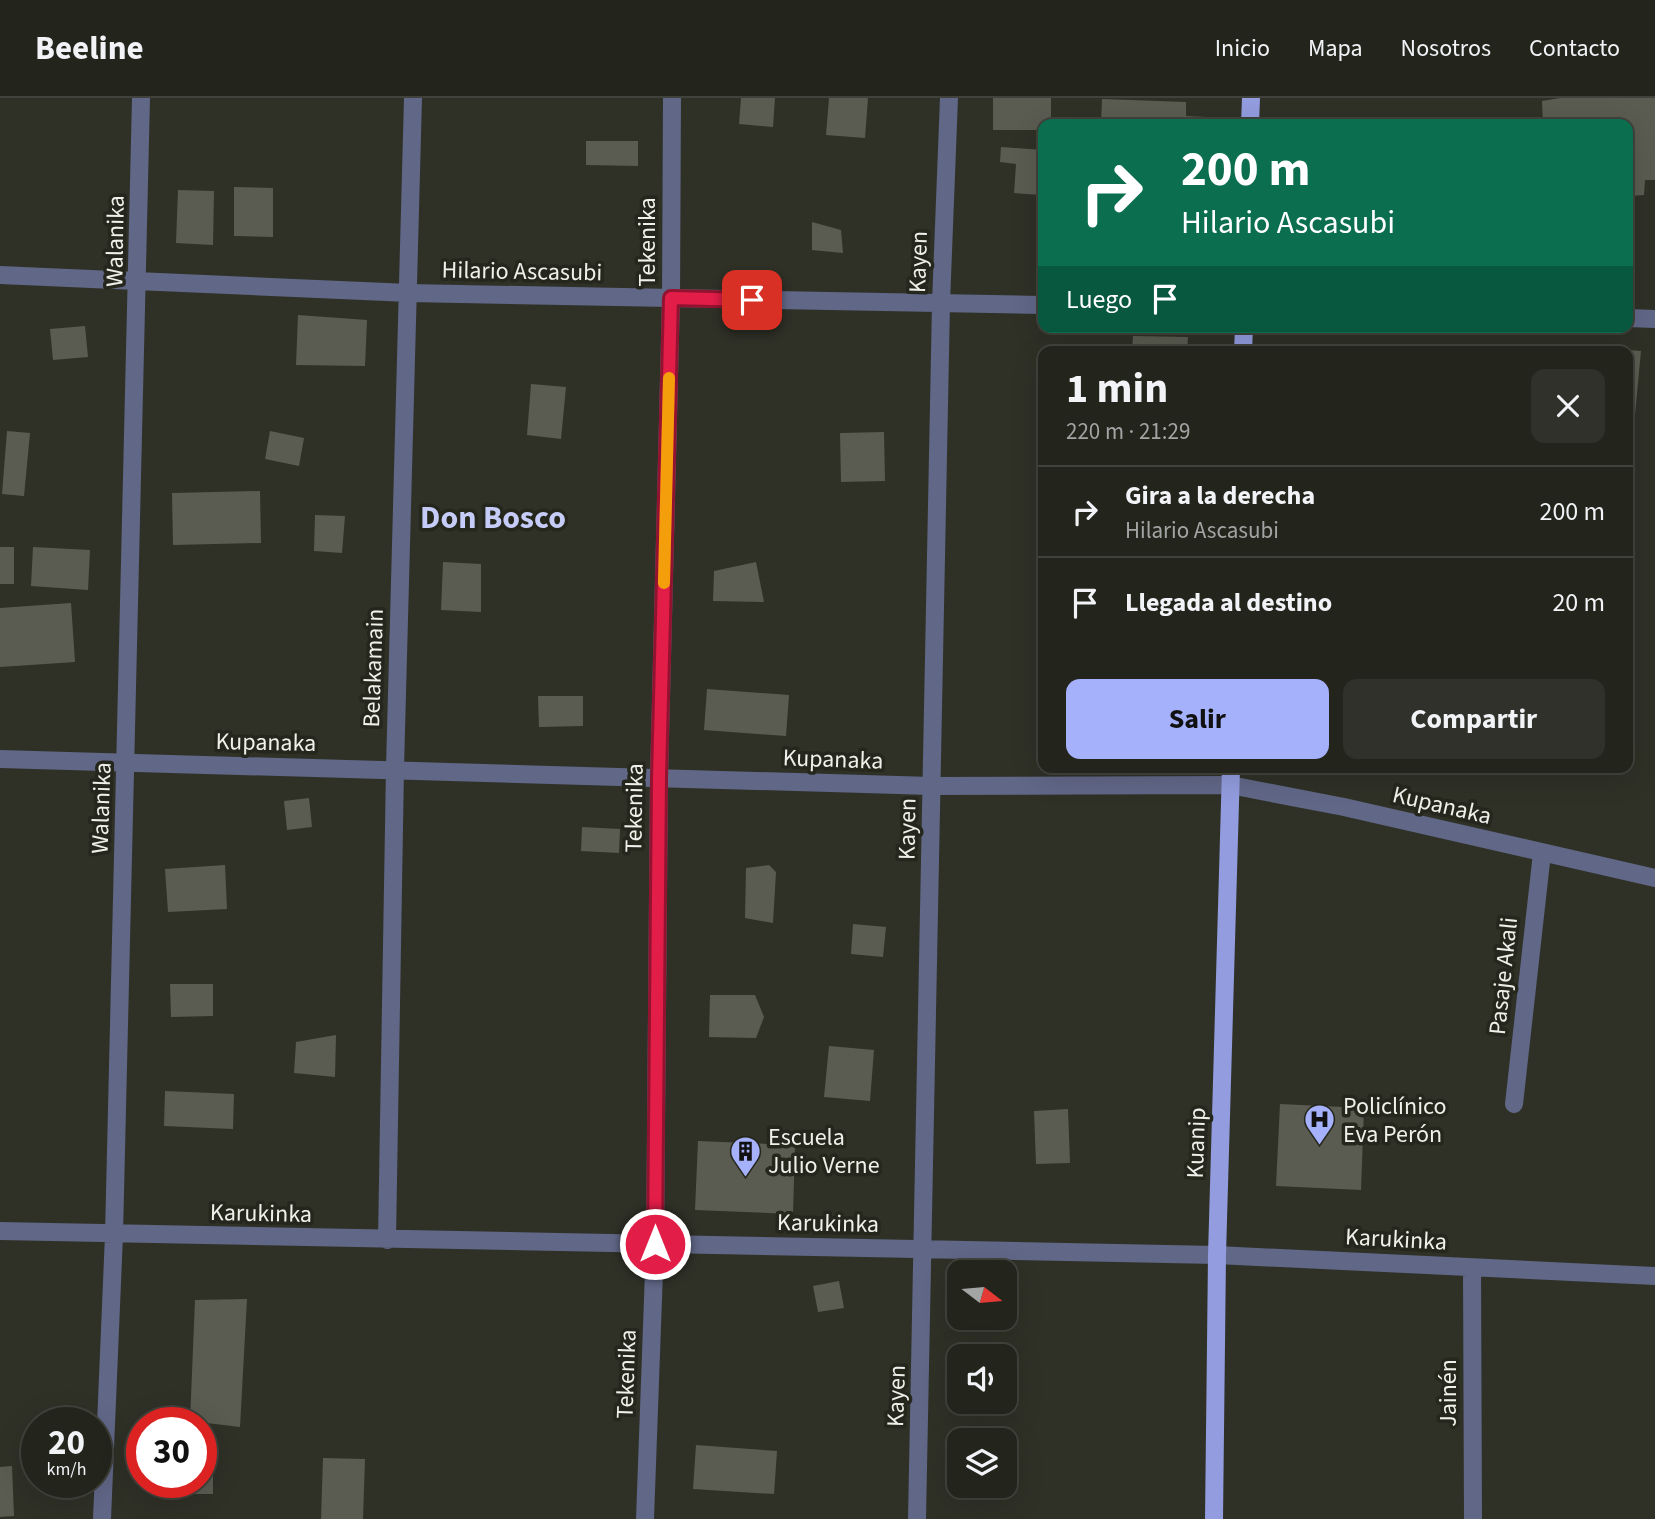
<!DOCTYPE html>
<html lang="es">
<meta charset="utf-8">
<style>
:root{--surface:#23251d;--page:#2f312a;--text:#f1f3f6;--muted:#a3a5a4;--line:#40423b;--accent:#a6b1fc}
body{margin:0;font-family:"Source Sans 3",sans-serif;background:var(--page);color:var(--text);height:100vh;display:flex;flex-direction:column;font-size:26px;white-space:nowrap}
*{box-sizing:border-box;margin:0}
p{font-size:23px;color:var(--muted)}
.icon{flex:none;width:38px;height:38px;fill:none;stroke:currentColor;stroke-width:2;stroke-linecap:round;stroke-linejoin:round}
.map{position:relative;flex:1;overflow:hidden}
.drawer{position:absolute;left:1038px;top:248px;width:595px;height:427px;display:flex;flex-direction:column;background:var(--surface);border-radius:14px;box-shadow:0 7px 28px #0002,0 0 0 2px var(--line)}
.drawer>*{flex:none}
.banner{position:absolute;left:1038px;top:21px;width:595px;height:214px;border-radius:14px;box-shadow:0 7px 28px #0002,0 0 0 2px var(--line);background:#0b6e4f;color:#fff;overflow:hidden}
.needle{width:46px;rotate:106deg}
.controls{position:absolute;left:947px;top:1162px;display:grid;gap:14px}
.controls a{display:grid;place-items:center;width:70px;height:70px;border-radius:14px;background:var(--surface);box-shadow:0 7px 28px #0002,0 0 0 2px var(--line);font-size:35px}
.speed{position:absolute;left:21px;top:1309px;display:flex;gap:14px;font-size:35px;font-weight:700;text-align:center}
.speed>*{display:grid;place-content:center;width:91px;height:91px;border-radius:50%;background:var(--surface);box-shadow:0 7px 28px #0002,0 0 0 2px var(--line);line-height:1}
.speed small{font-size:18px;font-weight:400}
.speed .limit{border:10px solid #d22;background:#fff;color:#111}
.pin{position:absolute;display:grid;place-items:center;width:60px;height:60px;color:#fff;margin:-30px;border-radius:14px;box-shadow:0 4px 10px #0006}
.me{position:absolute;width:77px;margin:-38px;rotate:0deg;stroke-linejoin:round;filter:drop-shadow(0 0 5px #0008)}
.turn{display:flex;align-items:center;gap:24px;height:147px;padding:0 28px;font-size:32px}
.turn .icon{width:91px;height:91px;stroke-width:2.5}
.turn b{display:block;font-size:49px;line-height:60px}
.then{display:flex;align-items:center;height:66px;padding:0 28px;background:#0003;gap:14px;font-size:26px}
.round{display:grid;place-items:center;flex:none;width:74px;height:74px;border-radius:14px;background:var(--page)}
.head{display:flex;align-items:center;justify-content:space-between;height:119px;padding:0 28px}
h1{font-size:42px;font-weight:700;line-height:52px}
.action{display:flex;gap:14px;margin-top:auto;padding:14px 28px}
.action a{flex:1;height:80px;border-radius:14px;background:var(--accent);color:#111;font-size:28px;font-weight:700;line-height:80px;text-align:center}
.action a+a{background:var(--page);color:var(--text)}
ul{padding:0;list-style:none}
li{display:flex;align-items:center;gap:21px;height:91px;padding:0 28px;border-top:2px solid var(--line)}
li div{flex:1}
li b{display:block;font-size:26px}
li em{font-style:normal}
header{display:flex;align-items:center;gap:42px;box-sizing:border-box;height:98px;padding:0 35px;background:var(--surface);border-bottom:2px solid var(--line)}
header strong{font-size:33px}
nav{display:flex;gap:38px;margin-inline-start:auto;font-size:24px}
.map>svg:first-child{display:block}
.building{fill:#5a5c51}
.lines{fill:none;stroke-linecap:round;stroke-linejoin:round}
.minor{stroke:#616787;stroke-width:18}
.major{stroke:#929cde;stroke-width:18}
.route-casing{stroke:#92132f;stroke-width:18}
.route{stroke:#e11d48;stroke-width:12}
.slow{stroke:#f59e0b;stroke-width:12}
.labels{text-anchor:middle;stroke-width:7;stroke-linejoin:round;paint-order:stroke}
.street-label{font-size:24px;fill:#eff0e9;stroke:#25271d}
.poi-label{font-size:24px;fill:#eff0e9;stroke:#25271d;text-anchor:start}
.district-label{font-size:32px;font-weight:bold;fill:#c5ccf7;stroke:#25271d}
</style>
<header>
<strong>Beeline</strong>
<nav><a>Inicio</a><a>Mapa</a><a>Nosotros</a><a>Contacto</a></nav>
</header>
<div class="map">
<svg width="1655" height="1421" viewBox="0 0 1655 1421">
<rect width="100%" height="100%" fill="#2f3127"/>
<path class="building" d="M741,0H775L773,29L739,26Z
M829,0H868L865,40L826,37Z
M993,0H1051V26H1043V32H993Z
M1560,0H1655V82H1645L1644,97L1628,98V26H1543L1542,3Z
M1102,1L1186,4V18L1207,19L1206,26H1101Z
M586,43H638V68L586,67Z
M1001,49L1043,52L1041,97L1014,95L1016,66L1000,64Z
M234,89L273,90V139L234,138Z
M178,92L214,93L213,147L176,145Z
M812,124L841,132L843,155L812,152Z
M298,217L367,222L365,268L296,267Z
M85,228L88,259L53,262L50,231Z
M1133,238L1188,239L1187,254H1132Z
M1577,247L1626,252V254H1576Z
M1628,252L1641,253L1631,359H1628Z
M531,286L566,289L561,341L527,337Z
M7,333L30,335L24,398L2,396Z
M270,333L304,340L299,368L265,361Z
M884,334L885,383L841,384L840,335Z
M260,393L261,445L173,447L172,395Z
M315,417L345,418L342,455L314,453Z
M0,449H14V486H0Z
M33,449L90,452L88,492L31,488Z
M443,464L481,466V514L441,512Z
M756,464L764,504L713,503L714,473Z
M71,505L75,564L0,569V510Z
M707,591L789,597L786,638L704,632Z
M538,598H583V628L539,629Z
M309,700L312,729L287,732L284,703Z
M582,729L620,731L619,755L581,753Z
M225,767L227,811L168,814L165,771Z
M769,767L776,774L773,825L745,820L746,770Z
M853,826L886,829L883,859L851,856Z
M170,886H213V918L171,919Z
M710,897H755L764,919L756,940L709,939Z
M336,937L335,979L294,975L296,944Z
M829,948L874,952L870,1003L824,999Z
M165,993L234,996L233,1031L164,1028Z
M1280,1006L1364,1010L1361,1092L1276,1088Z
M1068,1011L1070,1065L1036,1066L1034,1013Z
M698,1043L795,1047L793,1116L695,1112Z
M839,1183L844,1210L818,1214L813,1188Z
M247,1201L240,1329L190,1323L195,1202Z
M696,1347L777,1353L774,1396L693,1391Z
M201,1352H213V1396H179V1384H201Z
M323,1360L365,1361L363,1421H321Z
M12,1368L14,1418L0,1419V1369Z"/>
<g class="lines">
<path class="minor" d="M0,177L409,195L1043,207
M1628,220L1655,221
M0,661L932,688L1230,687L1344,709L1655,780
M1514,1006L1542,755
M0,1133L1217,1157L1655,1178
M387,1142L395,670L413,0
M1472,1170L1473,1421
M102,1421L114,1137L141,0
M645,1421L655,1146L659,680L671,200L672,0
M917,1421L941,205L949,0"/>
<path class="major" d="M1250,26L1251,0
M1243,254L1244,229
M1214,1421L1217,1157L1231,670"/>
</g>
<g class="lines">
<defs>
<path id="route" d="M655,1146L659,680L671,200L752,202"/>
</defs>
<use href="#route" class="route-casing"/>
<use href="#route" class="route"/>
<path class="slow" d="M664,485L669,280"/>
</g>
<defs>
<symbol id="hospital-pin" viewBox="-11 -11 22 30"><path d="M0 17L-7.5 6A9.5 9.5 0 1 1 7.5 6Z" fill="#a6b1fc" stroke="#25271d"/><path d="M-5-5h3v3.5h4V-5h3V5h-3V1.5h-4V5h-3Z" fill="#111"/></symbol>
<symbol id="building-pin" viewBox="-11 -11 22 30"><path d="M0 17L-7.5 6A9.5 9.5 0 1 1 7.5 6Z" fill="#a6b1fc" stroke="#25271d"/><path d="M-4-6H4V6H1V3H-1V6H-4ZM-2.5-4.3h1.7v1.8h-1.7ZM.8-4.3h1.7v1.8H.8ZM-2.5-1h1.7V.8h-1.7ZM.8-1h1.7V.8H.8Z" fill="#111"/></symbol>
</defs>
<g fill-rule="evenodd">
<use href="#hospital-pin" x="1302" y="1004" width="35" height="47"/>
<use href="#building-pin" x="728" y="1036" width="35" height="47"/>
</g>
<g class="labels">
<g class="street-label">
<text transform="translate(115 143) rotate(-89)" y="8">Walanika</text>
<text transform="translate(647 144) rotate(-90)" y="8">Tekenika</text>
<text transform="translate(918 164) rotate(-88)" y="8">Kayen</text>
<text transform="translate(522 173) rotate(1)" y="8">Hilario Ascasubi</text>
<text transform="translate(373 570) rotate(-88)" y="8">Belakamain</text>
<text transform="translate(266 644) rotate(1)" y="8">Kupanaka</text>
<text transform="translate(833 661) rotate(2)" y="8">Kupanaka</text>
<text transform="translate(1442 707) rotate(13)" y="8">Kupanaka</text>
<text transform="translate(101 710) rotate(-88)" y="8">Walanika</text>
<text transform="translate(634 710) rotate(-89)" y="8">Tekenika</text>
<text transform="translate(907 731) rotate(-89)" y="8">Kayen</text>
<text transform="translate(1503 878) rotate(-84)" y="8">Pasaje Akali</text>
<text transform="translate(1196 1045) rotate(-88)" y="8">Kuanip</text>
<text transform="translate(261 1115) rotate(1)" y="8">Karukinka</text>
<text transform="translate(828 1125) rotate(1)" y="8">Karukinka</text>
<text transform="translate(1396 1141) rotate(3)" y="8">Karukinka</text>
<text transform="translate(626 1276) rotate(-88)" y="8">Tekenika</text>
<text transform="translate(1448 1295) rotate(-90)" y="8">Jainén</text>
<text transform="translate(896 1298) rotate(-88)" y="8">Kayen</text>
</g>
<g class="poi-label">
<text x="1343" y="1016">Policlínico<tspan x="1343" dy="28">Eva Perón</tspan></text>
<text x="768" y="1047">Escuela<tspan x="768" dy="28">Julio Verne</tspan></text>
</g>
<g class="district-label">
<text x="493" y="430">Don Bosco</text>
</g>
</g>
</svg>
<div class="controls">
<a><svg class="needle" viewBox="-14 -14 28 28"><path d="M0-13l5 13h-10z" fill="#e53935"/><path d="M0 13l5-13h-10z" fill="#a3a5a4"/></svg></a>
<a><svg class="icon" aria-label="sound" viewBox="0 0 24 24"><path d="M4 9h4l5-4v14l-5-4H4zM17 9q2 3 0 6"/></svg></a>
<a><svg class="icon" aria-label="layers" viewBox="0 0 24 24"><path d="M12 4l9 5-9 5-9-5zM3 14l9 5 9-5"/></svg></a>
</div>
<div class="speed"><div>20<small>km/h</small></div><div class="limit">30</div></div>
<div class="pin" style="left:752px;top:202px;background:#d93025"><svg class="icon" aria-label="arrive" viewBox="0 0 24 24"><path d="M6 21V4h12l-3 4 3 4H6"/></svg></div>
<svg class="me" style="left:655px;top:1146px" viewBox="-20 -20 40 40"><circle r="17" fill="#e11d48" stroke="#fff" stroke-width="3"/><path d="M0-11L8 9 0 5-8 9z" fill="#fff"/></svg>
<div class="banner">
<div class="turn"><svg class="icon" aria-label="right" viewBox="0 0 24 24"><path d="M7 20v-9h11M14 6l5 5-5 5"/></svg><div><b>200 m</b>Hilario Ascasubi</div></div>
<div class="then">Luego<svg class="icon" aria-label="arrive" viewBox="0 0 24 24"><path d="M6 21V4h12l-3 4 3 4H6"/></svg></div>
</div>
<section class="drawer">
<div class="head"><div><h1>1 min</h1><p>220 m · 21:29</p></div><a class="round"><svg class="icon" aria-label="close" viewBox="0 0 24 24"><path d="M6 6l12 12M18 6L6 18"/></svg></a></div>
<ul>
<li><svg class="icon" aria-label="right" viewBox="0 0 24 24"><path d="M7 20v-9h11M14 6l5 5-5 5"/></svg><div><b>Gira a la derecha</b><p>Hilario Ascasubi</p></div><em>200 m</em></li>
<li><svg class="icon" aria-label="arrive" viewBox="0 0 24 24"><path d="M6 21V4h12l-3 4 3 4H6"/></svg><div><b>Llegada al destino</b></div><em>20 m</em></li>
</ul>
<div class="action"><a>Salir</a><a>Compartir</a></div>
</section>
</div>
